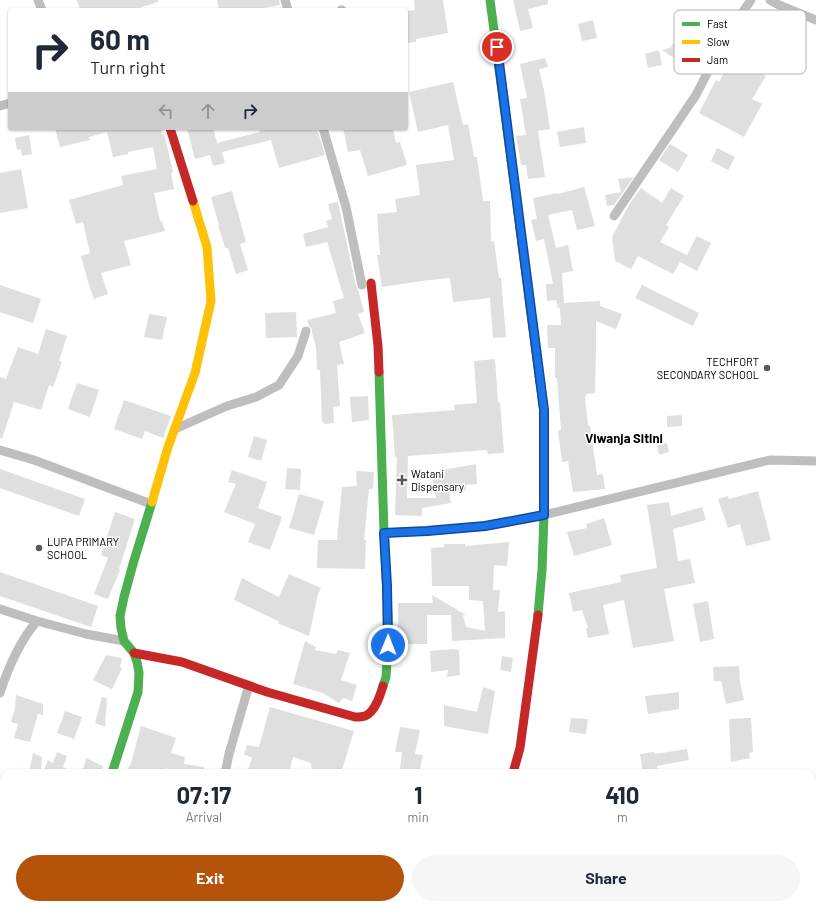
<!DOCTYPE html>
<style>
:root{--surface:#fff;--page:#f6f6f7;--text:#1f2937;--muted:#747a83;--accent:#b45309}
body{margin:0;font-family:Barlow,sans-serif;background:var(--page);color:var(--text);height:100vh;display:flex;flex-direction:column;font-size:15px;white-space:nowrap}
*{box-sizing:border-box;margin:0}
p{font-size:13px;color:var(--muted)}
.icon{flex:none;width:22px;height:22px;fill:none;stroke:currentColor;stroke-width:2;stroke-linecap:round;stroke-linejoin:round}
.map{position:relative;flex:1;overflow:hidden}
.details{position:absolute;left:0px;top:769px;width:816px;height:140px;display:flex;flex-direction:column;background:var(--surface);border-radius:12px 12px 0 0;box-shadow:0 1px 3px #0004}
.details>*{flex:none}
.hud{position:absolute;left:8px;top:8px;width:400px;height:122px;border-radius:4px;box-shadow:0 1px 3px #0004;background:#fff;color:var(--text);overflow:hidden}
.pin{position:absolute;display:grid;place-items:center;width:34px;height:34px;color:#fff;margin:-17px;border:2px solid #fff;border-radius:50%;box-shadow:0 1px 4px #0007}
.me{position:absolute;width:44px;margin:-22px;rotate:1deg;stroke-linejoin:round;filter:drop-shadow(0 0 3px #0008)}
.turn{display:flex;align-items:center;gap:14px;height:84px;padding:0 16px;font-size:18px}
.turn .icon{width:52px;height:52px;stroke-width:2.5}
.turn b{display:block;font-size:28px;line-height:34px}
.lanes{display:flex;align-items:center;height:38px;padding:0 16px;background:#0003;justify-content:center;gap:20px;direction:ltr}
.lanes .off{opacity:.35}
.eta{display:flex;justify-content:space-evenly;align-items:center;height:68px;text-align:center}
.eta b{font-size:24px;font-weight:700;line-height:28px}
.button{display:flex;gap:8px;margin-top:auto;padding:8px 16px}
.button a{flex:1;height:46px;border-radius:24px;background:var(--accent);color:#fff;font-size:16px;font-weight:700;line-height:46px;text-align:center}
.button a+a{background:var(--page);color:var(--text)}
.map>svg:first-child{display:block}
.building{fill:#dfdfdf}
.lines{fill:none;stroke-linecap:round;stroke-linejoin:round}
.street{stroke:#bebebe;stroke-width:9}
.fast{stroke:#4caf50;stroke-width:9}
.slow{stroke:#ffc107;stroke-width:9}
.jam{stroke:#c62828;stroke-width:9}
.route-casing{stroke:#114b97;stroke-width:10}
.route{stroke:#1a73e8;stroke-width:7}
.poi-dot{fill:#595959;stroke:#fff;stroke-width:1.5}
.labels{text-anchor:middle;stroke-width:3;stroke-linejoin:round;paint-order:stroke}
.poi-label{font-size:11px;fill:#000;stroke:#fff;text-anchor:start}
.quarter-label{font-size:13px;font-weight:bold;fill:#000;stroke:#fff}
.key{fill:#fff;stroke:#b2b2b2;stroke-width:1}
.key-label{font-size:11px;fill:#000}
</style>
<div class="map">
<svg width="816" height="909" viewBox="0 0 816 909">
<rect width="100%" height="100%" fill="#fff"/>
<path class="building" d="M77,0H158V2L133,10H80Z
M217,0H279L280,5L253,10H219Z
M414,0H443L448,33L416,39V42L406,43V11L415,10Z
M513,0H548V4L528,9L533,28L520,31Z
M593,20L597,38L582,41L578,24Z
M673,44L683,51L677,60L662,50L670,48Z
M659,50L662,65L648,68L645,54Z
M733,57L766,76L752,99L762,104L744,137L699,113L716,80L719,82Z
M545,58L548,67L539,69L544,90L550,129L538,131L545,177L528,179L526,165H521L516,136L526,135L520,99L527,98L520,64Z
M453,82L463,125L468,124L474,157H477L483,201H490L491,242L494,241L499,278H501L506,337L493,338L490,298L453,302L450,278L429,280L382,287L377,255H380L377,214L397,212L395,199L420,195L416,165L454,160L448,125L418,132L409,92Z
M584,127L586,143L560,147L557,132Z
M55,128H161L162,135L164,134L168,150L173,172L171,173L174,189L154,193L160,221H162L165,231L124,241L131,265L101,273L108,294L94,299L88,282L81,256L90,253L83,222L76,224L69,200L123,185L121,176L157,169L153,147L128,152V154L113,157L107,132L89,137L90,140L60,147Z
M187,128H213L217,143L260,132L259,128H317L325,155L279,168L271,140L222,152L225,163L213,166L210,155L195,159Z
M343,128H393L396,143L400,142L407,165L368,176L360,150L348,152Z
M29,135L32,154L22,156L21,149L17,150L15,138Z
M670,144L688,155L678,172L659,160Z
M717,148L735,157L728,170L711,161Z
M21,169L28,208L0,213V173Z
M634,177L614,205L607,206L605,195L621,192L618,179Z
M584,187L595,226L577,230L572,210L548,215L556,248L568,245L573,271L562,273L564,303L600,301V306L622,314L616,329L596,321V347L595,393L586,394V397H585L588,426H590L597,475L603,474L605,489L573,492L568,461L562,462L558,431L561,430L557,378H555V348H548L547,325H561L560,308H558L556,300L547,301L546,284H553L544,239L536,241L531,220L537,219L533,198L558,193V194Z
M641,188L662,203L671,188L684,196L666,225L669,227L660,242L687,255L697,236L711,243L697,271L680,262L673,274L638,256L631,269L615,261L612,237L630,203Z
M232,191L246,242L240,244L248,270L236,274L228,248H225L218,225H219L211,197Z
M338,202L356,286L358,289L364,312L358,314L365,333L339,342L344,364L337,365L340,406L333,407L334,423L324,424V422H322L320,370H317L316,347L312,333V329L309,326L307,320L336,313L333,301L344,298L327,242L306,247L303,234L328,227L326,221L332,219L328,204Z
M0,285L41,299L33,323L0,312Z
M642,285L699,313L693,326L635,298Z
M296,312L297,337L266,338L265,313Z
M149,314L167,317L162,340L144,337Z
M46,329L67,336L59,361L62,362L53,387L49,385L41,410L14,402L2,439L0,438V377L6,379L18,347L38,354Z
M495,359L498,402H500L504,453L488,454L487,450L408,456L407,498H436L431,472L476,464L477,484L466,485V490L449,493L451,503L422,508V516L395,515L397,457H395L392,415L455,410L454,405L477,403L474,361Z
M77,383L99,390L90,417L68,409Z
M368,396L369,420L352,422L350,397Z
M124,400L171,416L163,438L145,431L142,439L114,429Z
M682,415V426L667,427V416Z
M254,436L267,440L261,461L248,457Z
M667,443L669,452L659,455L657,446Z
M287,468L301,469L300,490L285,489Z
M0,469L85,499L79,516L0,488Z
M232,470L267,482L258,508L282,517L270,550L248,542L255,524L224,512L236,484L228,482Z
M356,471L374,472L373,489H369L364,540H366L365,569L317,568L318,540H337L342,487L357,486Z
M758,491L771,540L746,546L740,524L728,528L718,499L728,496L729,499Z
M299,494L324,501L314,535L289,528Z
M669,502L671,516L702,507L706,520L673,529L678,561L690,559L695,583L664,589L674,641L633,648L624,600L603,605L609,634L588,638L586,628H588L582,610L573,612L569,593L621,582L620,575L657,568L647,505Z
M115,512L135,519L119,569L120,570L108,599L94,594L108,558L101,555Z
M604,518L612,545L574,556L567,532L587,528L586,524Z
M509,542L507,566L494,565L493,590H500L498,612L505,611V638L452,641L451,615H427V644H398V603H433L432,595L466,615H463L466,627L485,631L483,601L469,600V586H432L431,548L444,547V544H465V546Z
M0,572L98,606L91,627L0,596Z
M289,574L321,588L318,594L309,636L277,623L280,622L234,600L242,578L279,597Z
M708,601L714,639L700,642L693,604Z
M305,641L316,647L315,650L336,654L338,650L350,653L341,680L357,685L352,701L343,698L339,703L323,693L293,684Z
M453,649L459,650L460,675L447,677L448,670L431,672L430,651Z
M106,655L122,658L120,667L122,668L112,689L93,680Z
M502,656L513,658L511,672L500,670Z
M739,666L740,682L744,700L726,704L721,681H714L713,667Z
M483,687L495,691L488,734L444,726V705L477,712Z
M679,692V709L648,714L645,696Z
M16,695L43,704V715L38,714L30,742L14,738L18,724L11,722L15,708Z
M102,697L107,698L105,727L95,723Z
M270,707L354,731L341,773H312L311,763L293,757L289,773H258L248,770L252,758L244,754L247,745L259,747Z
M65,711L82,717L74,739L57,733Z
M571,718L588,719L586,734L569,732Z
M751,718L753,752L749,753L750,758L731,762L729,719Z
M141,726L176,738L171,753L185,757L184,764L204,767V773H178L166,768L165,771L154,769L153,773H126L131,763Z
M400,727L420,730L415,754L423,755L419,773H410L400,769L402,752H395Z
M687,749L689,760L657,766L658,773H643L640,754L654,752L655,754Z
M57,752L67,756L63,767L75,773H43L48,760L53,763Z
M33,753L42,757L41,773H29Z
M86,758L103,766L101,773H82Z"/>
<g class="lines">
<path class="street" d="M38,0L42,10
M285,0L288,10
M770,0L779,5L816,20
M341,10H342
M0,106L10,103
M323,128L346,207L362,285
M614,216L696,95L726,36L751,0
M175,429L227,406L256,397L279,385L298,356L306,331
M0,450L34,460L151,504
M384,533L427,531L485,526L544,515L770,460L816,461
M0,609L37,621L86,634L124,641
M0,693C8,668 20,641 37,621
M225,773L229,754L249,685
M812,822H816
M0,849L4,850
M159,905L171,909
M178,909L180,905
M318,909L319,905"/>
<path class="fast" d="M490,0L520,228
M379,372L384,533L388,616V645L386,677L383,686
M538,615L542,570L544,515V410L540,382
M112,773L138,692L139,673L137,662L134,653L124,641L121,628L120,616L124,597L133,564L152,502"/>
<path class="slow" d="M152,502L168,447L195,373L211,301L207,247L193,201"/>
<path class="jam" d="M170,128L193,201
M520,228L540,382
M371,283L378,346L379,372
M134,653L182,662L267,692L355,717C358,717 362,717 365,716C375,712 380,696 383,686
M513,773L520,748L538,615
M474,909L475,905"/>
</g>
<g class="lines">
<defs>
<path id="route" d="M388,645L387,586L384,533L427,531L485,526L544,515V410L497,47"/>
</defs>
<use href="#route" class="route-casing"/>
<use href="#route" class="route"/>
</g>
<g class="poi-dot">
<circle cx="767" cy="368" r="4"/>
<path d="M400 474h4v4h4v4h-4v4h-4v-4h-4v-4h4z"/>
<circle cx="39" cy="548" r="4"/>
</g>
<g class="labels">
<g class="poi-label">
<text x="759" y="366" text-anchor="end">TECHFORT<tspan x="759" dy="13">SECONDARY SCHOOL</tspan></text>
<text x="411" y="478">Watani<tspan x="411" dy="13">Dispensary</tspan></text>
<text x="47" y="546">LUPA PRIMARY<tspan x="47" dy="13">SCHOOL</tspan></text>
</g>
<g class="quarter-label">
<text x="624" y="443">Viwanja Sitini</text>
</g>
</g>
<rect x="674" y="10" width="132" height="64" rx="6" class="key"/>
<rect x="682" y="22" width="18" height="4" fill="#4caf50"/>
<rect x="682" y="40" width="18" height="4" fill="#ffc107"/>
<rect x="682" y="58" width="18" height="4" fill="#c62828"/>
<g class="key-label">
<text x="707" y="28">Fast</text>
<text x="707" y="46">Slow</text>
<text x="707" y="64">Jam</text>
</g>
</svg>
<div class="pin" style="left:497px;top:47px;background:#d93025"><svg class="icon" aria-label="arrive" viewBox="0 0 24 24"><path d="M6 21V4h12l-3 4 3 4H6"/></svg></div>
<svg class="me" style="left:388px;top:645px" viewBox="-20 -20 40 40"><circle r="17" fill="#1a73e8" stroke="#fff" stroke-width="3"/><path d="M0-11L8 9 0 5-8 9z" fill="#fff"/></svg>
<div class="hud">
<div class="turn"><svg class="icon" aria-label="right" viewBox="0 0 24 24"><path d="M7 20v-9h11M14 6l5 5-5 5"/></svg><div><b>60 m</b>Turn right</div></div>
<div class="lanes"><svg class="icon off" aria-label="left" viewBox="0 0 24 24"><path d="M17 20v-9H6M10 6l-5 5 5 5"/></svg><svg class="icon off" aria-label="ahead" viewBox="0 0 24 24"><path d="M12 20V5M6 11l6-6 6 6"/></svg><svg class="icon" aria-label="right" viewBox="0 0 24 24"><path d="M7 20v-9h11M14 6l5 5-5 5"/></svg></div>
</div>
<section class="details">
<div class="eta">
<div><b>07:17</b><p>Arrival</p></div>
<div><b>1</b><p>min</p></div>
<div><b>410</b><p>m</p></div>
</div>
<div class="button"><a>Exit</a><a>Share</a></div>
</section>
</div>
